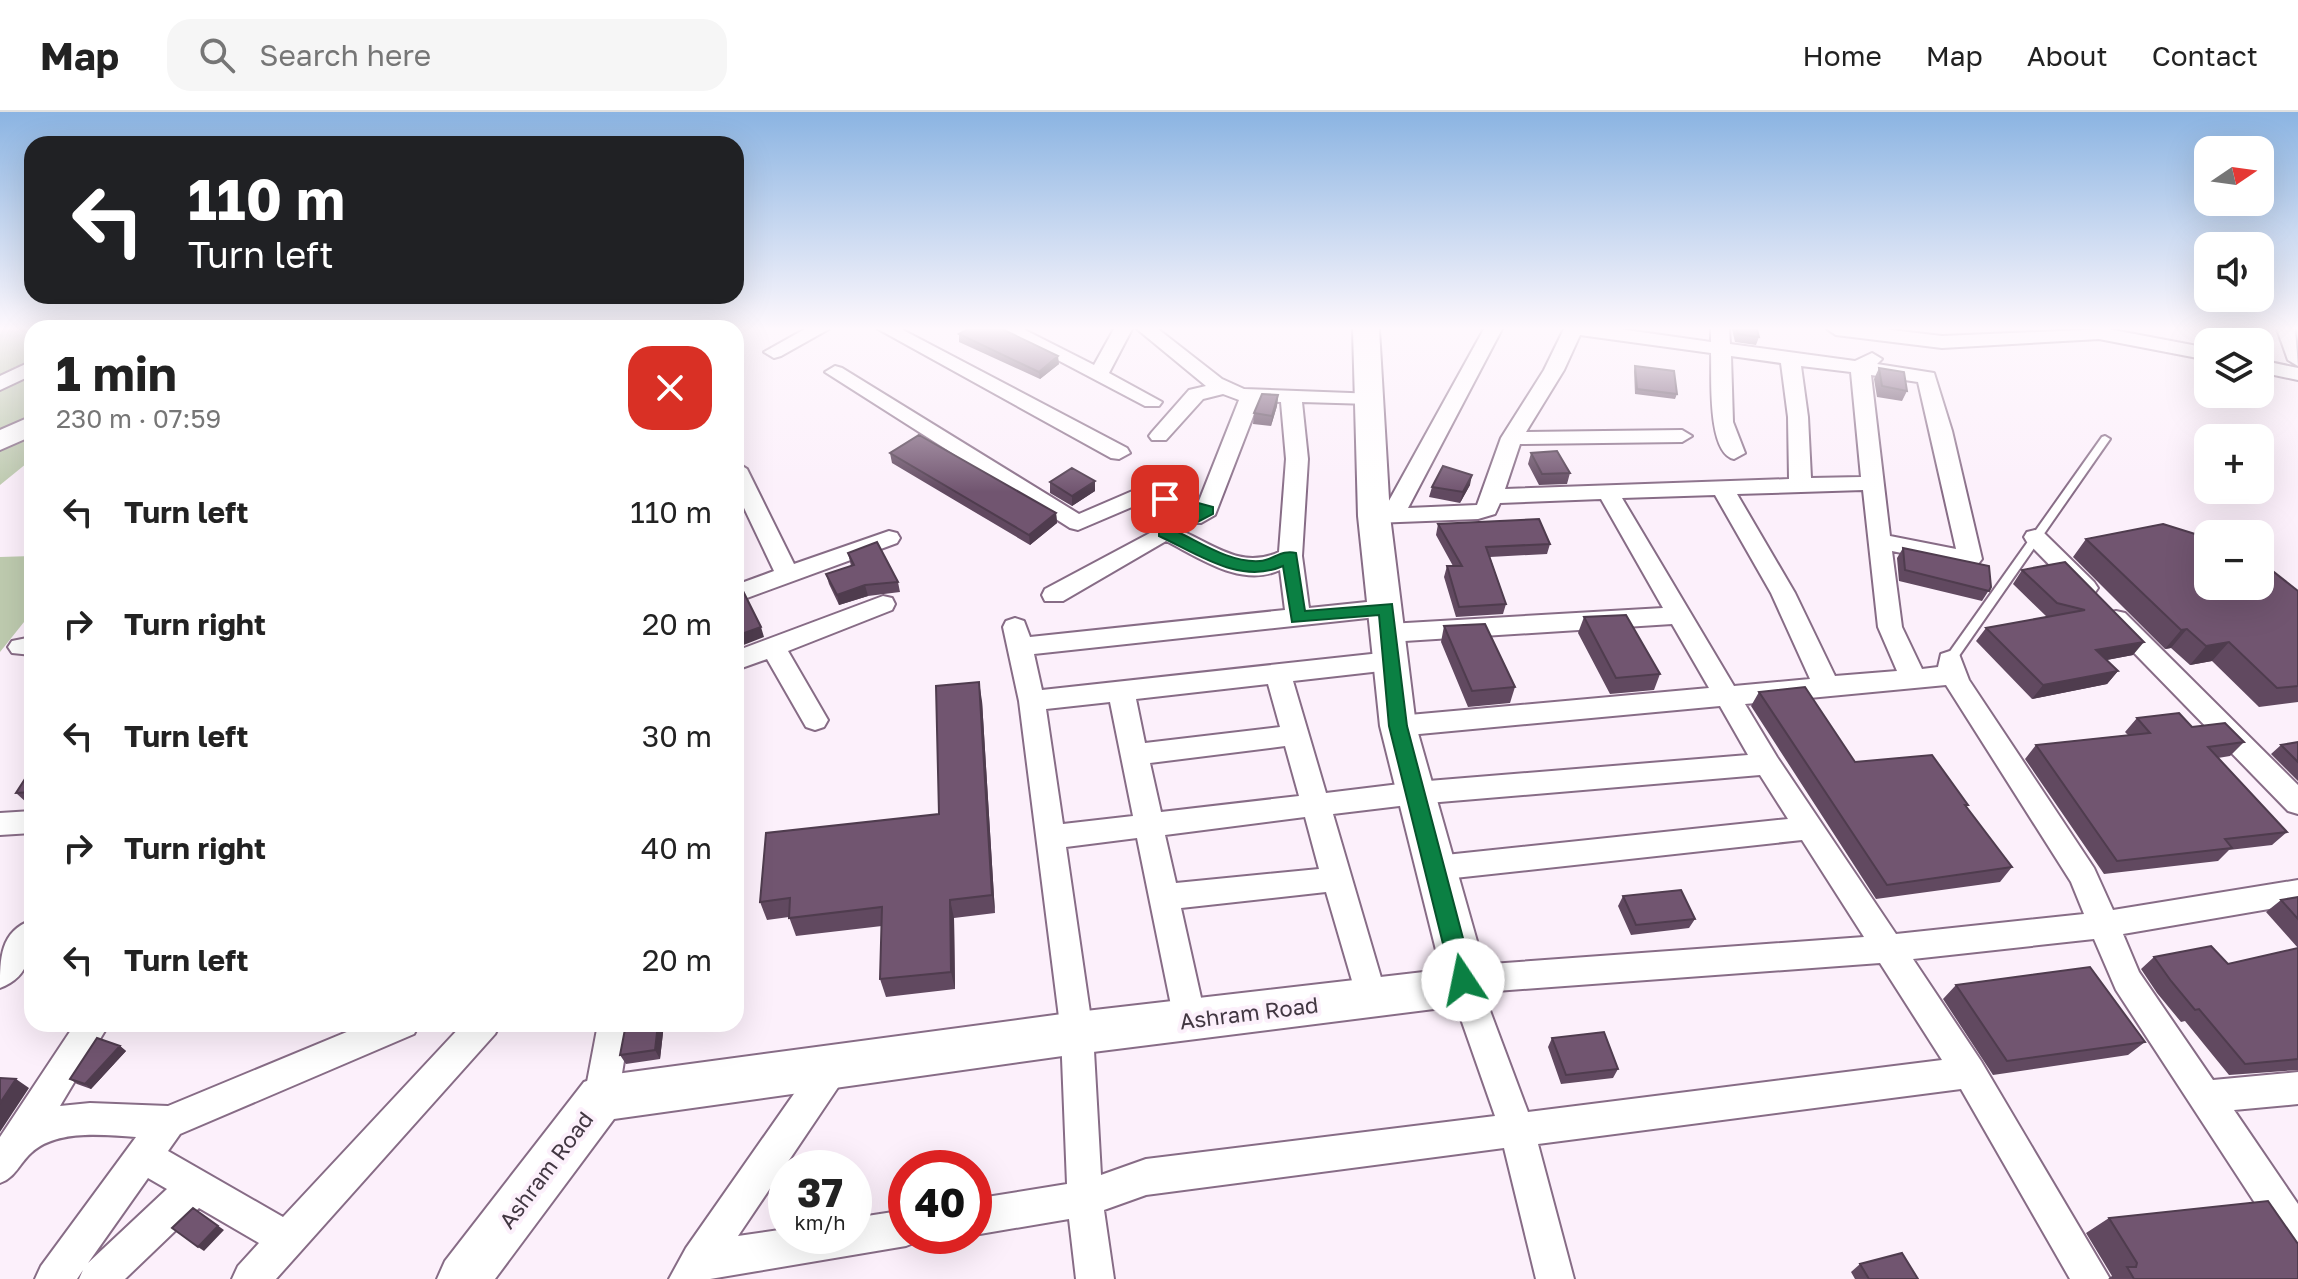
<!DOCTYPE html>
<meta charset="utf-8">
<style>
:root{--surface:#fff;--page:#f6f6f6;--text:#222;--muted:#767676;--line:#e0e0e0}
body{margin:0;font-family:"Golos Text",sans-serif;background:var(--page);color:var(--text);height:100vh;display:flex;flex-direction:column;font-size:30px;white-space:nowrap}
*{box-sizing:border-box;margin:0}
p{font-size:26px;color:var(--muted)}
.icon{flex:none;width:44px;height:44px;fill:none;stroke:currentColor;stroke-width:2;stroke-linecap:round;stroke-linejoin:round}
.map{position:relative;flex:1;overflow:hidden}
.panel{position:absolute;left:24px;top:208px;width:720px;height:712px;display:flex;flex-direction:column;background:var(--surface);border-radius:24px;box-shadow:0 8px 32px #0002}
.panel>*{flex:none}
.hud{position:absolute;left:24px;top:24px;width:720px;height:168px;border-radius:24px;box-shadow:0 8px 32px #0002;background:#202124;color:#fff;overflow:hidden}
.needle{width:52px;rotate:77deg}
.buttons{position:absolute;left:2194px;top:24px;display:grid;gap:16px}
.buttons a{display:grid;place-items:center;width:80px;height:80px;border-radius:16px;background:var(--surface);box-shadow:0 8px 32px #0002;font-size:40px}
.speed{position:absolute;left:768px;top:1038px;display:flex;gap:16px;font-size:40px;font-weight:700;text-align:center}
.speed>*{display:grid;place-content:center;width:104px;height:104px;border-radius:50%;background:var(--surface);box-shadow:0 8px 32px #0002;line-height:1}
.speed small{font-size:20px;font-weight:400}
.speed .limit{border:12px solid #d22;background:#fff;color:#111}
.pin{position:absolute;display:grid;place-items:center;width:68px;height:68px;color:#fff;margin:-34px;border-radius:16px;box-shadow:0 4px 12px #0006}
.me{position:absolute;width:88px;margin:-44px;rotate:349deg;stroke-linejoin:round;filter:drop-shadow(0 0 6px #0008)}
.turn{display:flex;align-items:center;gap:28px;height:168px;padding:0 32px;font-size:36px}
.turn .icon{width:104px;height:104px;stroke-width:2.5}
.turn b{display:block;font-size:56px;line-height:68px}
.round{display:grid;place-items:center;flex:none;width:84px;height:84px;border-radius:24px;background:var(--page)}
.headline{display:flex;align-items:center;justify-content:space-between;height:136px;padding:0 32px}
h1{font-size:48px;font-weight:700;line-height:60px}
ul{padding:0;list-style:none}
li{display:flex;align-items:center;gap:24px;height:112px;padding:0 32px}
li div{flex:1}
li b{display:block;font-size:30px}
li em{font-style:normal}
header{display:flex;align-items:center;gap:48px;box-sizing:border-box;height:112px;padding:0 40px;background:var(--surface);border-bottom:2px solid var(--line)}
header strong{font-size:38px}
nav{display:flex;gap:44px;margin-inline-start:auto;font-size:28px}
.search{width:560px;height:72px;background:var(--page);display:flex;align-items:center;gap:20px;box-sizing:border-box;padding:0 28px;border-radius:24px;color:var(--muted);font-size:30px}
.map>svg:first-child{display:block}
.green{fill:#becbaf}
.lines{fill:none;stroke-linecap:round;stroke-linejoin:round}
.lane-casing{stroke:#876c86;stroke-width:4}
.street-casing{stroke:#876c86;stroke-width:4}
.secondary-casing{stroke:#876c86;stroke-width:4}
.lane{fill:#fff;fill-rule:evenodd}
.street{fill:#fff;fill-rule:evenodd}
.secondary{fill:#fff;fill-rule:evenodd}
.wall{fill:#614960}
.shaded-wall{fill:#4f3c4e}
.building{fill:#715570;stroke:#4f3c4e;stroke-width:2}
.route{fill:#0b8043;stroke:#07532c;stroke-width:2}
.labels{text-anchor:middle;stroke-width:8;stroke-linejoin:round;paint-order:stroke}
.street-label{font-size:22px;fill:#423742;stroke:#fcf0fb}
</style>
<header>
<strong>Map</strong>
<div class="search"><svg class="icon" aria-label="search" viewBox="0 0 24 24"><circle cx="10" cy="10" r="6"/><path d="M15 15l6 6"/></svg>Search here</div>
<nav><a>Home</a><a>Map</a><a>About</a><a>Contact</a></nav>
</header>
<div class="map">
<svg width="2298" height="1167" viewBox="0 0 2298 1167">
<rect width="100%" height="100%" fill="#fcf0fb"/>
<path class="green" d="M0,217H32V347L0,373Z
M32,444V500L0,540V445Z"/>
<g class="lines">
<defs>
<path id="lane" d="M2105,324L2110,327L1954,551H1946L1944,548L1946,545L2102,325Z"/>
<path id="street" d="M805,217H829L781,244L774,246L764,240Z
M878,217H901L1127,336L1130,341L1119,347L1111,346Z
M999,217H1023L1094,253L1114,217H1132L1109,261L1162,290L1159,294H1145Z
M1137,217H1158L1222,267L1244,277L1377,282L1380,286L1377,290L1370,292L1302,290L1308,347L1302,444L1309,496L1386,488L1395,490L1398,496L1395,502L1386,504L1034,542L1042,578L1390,540L1399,543L1403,549L1399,555L1390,558L1293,569L1326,681L1416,670L1748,643L1720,594L1398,624L1389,621L1385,614L1389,607L1398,604L1709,576L1672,512L1389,530L1380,527L1377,521L1380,515L1389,512L1663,496L1601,387L1500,391L1495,402L1478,407L1374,411L1366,409L1363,404L1366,399L1385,396L1484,217H1502L1408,396L1477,393L1501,326L1544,258L1564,217H1619L1711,230V217H1729L1730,232L1855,249L1872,241L1882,247L1877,252L1934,261L1952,319L1982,447L1978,452L1970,455L1892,439L1902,515L1922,557L1938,555L1941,542L1950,539L1959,542L1969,568L2094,756L2113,798L2298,768V792L2123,822L2139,860L2213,968L2298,960V992L2234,998L2298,1092V1142L2285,1137L2116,878L2094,827L1913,847L1981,949L2110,1167H2070L1961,977L1538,1032L1574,1167H1536L1504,1036L1146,1083L1104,1098L1114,1167H1076L1069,1107L974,1123V1087L1067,1072L1061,921L1019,589L1003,515L1006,509L1015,506L1024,509L1030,525L1285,498L1280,458C1241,476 1200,446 1166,429L1063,489H1045L1042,483L1045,477L1165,413C1206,424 1235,460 1279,440L1286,347L1281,290L1259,289L1215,403L1201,411H1185L1182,406L1187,400L1146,389L1078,418L1070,416L825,260L835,254L842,256L1079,402L1144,374L1199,389L1239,288L1223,282L1203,287L1166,328H1152L1149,324L1152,320L1189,278L1206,274ZM1580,223L1711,241C1712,265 1707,341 1734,347L1745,341L1733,310L1731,244L1781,251L1788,305L1789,367L1505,377L1520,332L1682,330L1692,324L1682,318L1526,320L1564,258ZM1801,254L1851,260L1861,365L1811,366L1808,305ZM1871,263L1918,270L1956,437L1890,424ZM1863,378L1878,515L1897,559L1835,564L1795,481L1737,382ZM1715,383L1771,481L1810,567L1734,574L1622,386ZM1268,572L1280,615L1145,631L1136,587ZM1946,573L2071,770L2084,802L1896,822L1777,645L1745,592ZM1110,590L1133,704L1063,712L1046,597ZM1285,634L1299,684L1161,700L1150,651ZM1760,663L1788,707L1436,744L1426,747L1421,756L1426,765L1436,768L1802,728L1864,825L1463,854L1452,858L1445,872L1455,890L1495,1004L1146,1047L1101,1063L1093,921L1066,735L1137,726L1174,908L1179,918L1190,923L1201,918L1206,908L1181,796L1326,780L1360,896L1371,900L1382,896L1387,886L1333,702L1416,692ZM1305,705L1319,757L1176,771L1165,723ZM1880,851L1942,948L1528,1000L1483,880Z
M1827,217H1883L1942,224L2108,217L2208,236V248L2099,227L1942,236L1836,223Z
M2206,217H2224L2229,230H2209Z
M2277,217H2295L2298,254L2288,248Z
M2260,248L2298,256V268L2260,260Z
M32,249V263L0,278V264Z
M736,350L747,357L794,452L889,419L897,421L900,426L897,431L736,490V473L774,459L736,379Z
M2035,418L2043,420L2094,470L2098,476L2094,482H2078L2027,430L2024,425L2027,420Z
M883,484L892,486L895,492L892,498L788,539L828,608L824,615L815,618L806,615L767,547L736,558V539Z
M2116,499L2125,501L2298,673V702L2288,699L2107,513L2104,507L2107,501Z
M32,525V543L12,541L8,535L12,529Z
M32,699V721L0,723V701Z
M32,808C32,837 32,864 0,876C0,847 0,819 32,808Z
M75,912H109L60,994L90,991L168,994L366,912H419L414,922L180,1022L168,1039L283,1105L463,912H500L495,922L276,1167H232L238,1154L259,1131L199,1096L125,1167H79L83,1158L77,1167H35L41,1154L136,1025C103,1023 57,1017 31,1041C19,1052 16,1065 0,1071V1025ZM148,1066L167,1077L88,1151Z
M598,912H630L618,986L613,997L601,1002L589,997L584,986Z
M831,941L843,946L848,957L843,968L738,1124L786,1117V1124H854V1106L906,1098V1124H921L919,1129L906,1134L710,1167H669L686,1136L819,946Z"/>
<path id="secondary" d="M1353,217H1379L1390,404L1416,614L1486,861L1476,886L1450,895L1077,942L614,1007L495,1167H437L445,1149L584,970L601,964L1077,900L1441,858L1380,614L1358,404Z
M32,304V324L0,338V318Z"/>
</defs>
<use href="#lane" class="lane-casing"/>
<use href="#street" class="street-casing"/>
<use href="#secondary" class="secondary-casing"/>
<use href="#lane" class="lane"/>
<use href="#street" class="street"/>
<use href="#secondary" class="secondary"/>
</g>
<path class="wall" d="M1732,217H1757L1759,225L1756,233L1735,230Z
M959,222L1059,252L1040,267L959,230Z
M1635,254L1677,282L1675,287L1635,282L1634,259Z
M1879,256L1907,279L1902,289L1877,285L1874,267Z
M1278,283L1277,294L1271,314L1253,312L1254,301Z
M890,341L1056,401L1057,411L1030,433L892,351Z
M1531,341L1570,361L1567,372L1539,373L1528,352Z
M1050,370L1095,379L1072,394L1050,381Z
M1470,373L1460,391L1429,385L1432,375Z
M1438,412L1550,432L1547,442L1490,445L1506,492L1503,502L1456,505L1444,465L1447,454H1453L1436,423Z
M2086,427L2298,479V590L2259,595L2212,549L2190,553L2171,536L2165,537L2073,445Z
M1903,436L1991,475L1982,489L1899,469L1897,446Z
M848,441L898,470L900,480L868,484L839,493L829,472L826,462L851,454Z
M2065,450L2133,543L2106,548L2118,559L2107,572L2032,587L1976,529L1986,516L2047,505L2013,472L2022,458Z
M1584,505L1660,562L1654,578L1610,582L1578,521Z
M1444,514L1515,575L1510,591L1468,595L1441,530Z
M1759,580L1855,650L1968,693L1966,695L2012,755L2000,770L1876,787L1751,594Z
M982,589L995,801L954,806L955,877L886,885L880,867L882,814L796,824L789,805L767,808L760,790L939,702Z
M2137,606L2192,615L2244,630L2230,644L2218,646L2287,720L2272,733L2229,738L2218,749L2104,762L2025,647L2036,633L2128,623L2125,620Z
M2298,630V669L2271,642L2281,633Z
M32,656V691H27L16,681Z
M1623,784L1695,807L1689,816L1631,823L1618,794Z
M2298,785V958L2229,963L2185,909L2181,910L2157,881L2141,857L2154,845L2228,852L2298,836L2266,800L2281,788Z
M1956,873L2145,930L2128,943L1993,963L1943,887Z
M664,912L660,947L626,952L620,943Z
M1552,926L1618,957L1613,966L1561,972L1548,935Z
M120,934L126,939L91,977L77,972L70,967Z
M2109,1106L2298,1167H2108L2112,1164L2086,1121Z
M1860,1152L1918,1167H1855L1851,1160Z"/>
<path class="shaded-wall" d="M1058,244L1059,252L1040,267L1039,260Z
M1278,283L1277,294L1271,314L1272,304Z
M1472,363L1470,373L1460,391L1463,380Z
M1095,369V379L1072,394V384Z
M1056,401L1057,411L1030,433L1029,423Z
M865,473L868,484L839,493L837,483Z
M761,515L764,525L736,536V524Z
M2187,517L2171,536L2165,537L2181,518Z
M2144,530L2133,543L2086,552L2096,538Z
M2229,530L2212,549L2190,553L2206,534Z
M2118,559L2107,572L2032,587L2043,573Z
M979,570L982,589L995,801L992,783Z
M736,608L739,634L736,635Z
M950,788L954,806L955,877L951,860Z
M658,912H664L660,947L655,938Z
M120,934L126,939L91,977L85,972Z
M16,967L29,976L0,1020V991Z
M193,1096L224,1118L204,1139L198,1135Z"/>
<path class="building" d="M968,217H1002L1058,244L1039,260L959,222Z
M1736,217H1757L1759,225L1738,222Z
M1635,254L1674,259L1677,282L1637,277Z
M1879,256L1904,260L1907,279L1882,274Z
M1262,282L1278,283L1272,304L1254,301Z
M919,323L1056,401L1029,423L890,341Z
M1557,339L1570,361L1542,362L1531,341Z
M1443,354L1472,363L1463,380L1432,375Z
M1072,356L1095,369L1072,384L1050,370Z
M1539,407L1550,432L1486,435L1506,492L1459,495L1447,454H1462L1438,412Z
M2163,412L2208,426V474H2260V449L2298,479V574L2277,576L2229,530L2206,534L2187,517L2181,518L2086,427Z
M877,430L898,470L865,473L837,483L826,462L854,453L848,441Z
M1903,436L1989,454L1991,475L1989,479L1905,458Z
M2065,450L2144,530L2096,538L2118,559L2043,573L1986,516L2085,498L2057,491L2022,458Z
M743,479L761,515L736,524V481Z
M1626,503L1660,562L1616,566L1584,505Z
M1485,512L1515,575L1472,579L1444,514Z
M979,570L992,783L950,788L951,860L880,867L882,795L789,806L790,786L760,790L766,721L939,702L936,574Z
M1805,575L1855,650L1932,643L1968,693H1965L2012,755L1887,773L1759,580Z
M2179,601L2192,615L2225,611L2244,630L2208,635L2287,720L2225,727L2232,736L2117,749L2036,633L2150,621L2137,606Z
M2298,630V650L2281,633Z
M32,656V680L16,681Z
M1681,778L1695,807L1636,813L1623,784Z
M2298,785V807L2281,788Z
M2211,834L2228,852L2298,836V947L2245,952L2199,897L2195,898L2171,869L2154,845Z
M2090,855L2145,930L2007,949L1956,873Z
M626,912H658L655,938L620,943Z
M1604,920L1618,957L1566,963L1552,926Z
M97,926L120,934L85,972L70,967Z
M0,966L16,967L0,991Z
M2268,1089L2298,1132V1167H2134L2127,1155H2136L2137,1151L2109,1106Z
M193,1096L218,1114L198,1135L172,1116Z
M1902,1141L1918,1167H1869L1860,1152Z"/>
<linearGradient id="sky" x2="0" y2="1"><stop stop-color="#8bb4e2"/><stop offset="0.57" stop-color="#fef8fd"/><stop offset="1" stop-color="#fef8fd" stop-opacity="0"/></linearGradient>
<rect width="2298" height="380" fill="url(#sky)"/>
<path class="route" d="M1165,382L1213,395V402L1178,420C1203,432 1231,451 1260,449C1273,448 1282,437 1296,441L1305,499L1392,492L1407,614L1474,868L1471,875L1463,878L1456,875L1452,868L1389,614L1379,503L1292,510L1283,454C1240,473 1198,442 1159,424V417L1193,399L1160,390V384Z"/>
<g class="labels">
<g class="street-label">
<text transform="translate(1249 901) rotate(-7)" y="8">Ashram Road</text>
<text transform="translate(546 1058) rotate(-53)" y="8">Ashram Road</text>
</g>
</g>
</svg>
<div class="buttons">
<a><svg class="needle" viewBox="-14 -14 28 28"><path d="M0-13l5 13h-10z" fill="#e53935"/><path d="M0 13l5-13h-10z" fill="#767676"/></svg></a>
<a><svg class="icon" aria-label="sound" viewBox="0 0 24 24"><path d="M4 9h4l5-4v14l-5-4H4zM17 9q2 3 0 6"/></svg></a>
<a><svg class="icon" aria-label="layers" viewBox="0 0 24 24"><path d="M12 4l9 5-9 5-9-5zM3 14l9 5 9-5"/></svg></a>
<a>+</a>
<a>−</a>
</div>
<div class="speed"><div>37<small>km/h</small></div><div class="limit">40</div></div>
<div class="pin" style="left:1165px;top:387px;background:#d93025"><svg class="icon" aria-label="arrive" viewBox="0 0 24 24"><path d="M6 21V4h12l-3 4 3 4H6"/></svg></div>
<svg class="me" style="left:1463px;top:868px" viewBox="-20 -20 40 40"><circle r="19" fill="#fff"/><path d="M0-13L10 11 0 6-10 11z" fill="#0b8043"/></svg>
<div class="hud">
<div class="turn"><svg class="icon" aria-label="left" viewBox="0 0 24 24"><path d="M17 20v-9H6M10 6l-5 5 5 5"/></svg><div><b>110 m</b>Turn left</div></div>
</div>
<section class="panel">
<div class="headline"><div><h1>1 min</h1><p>230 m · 07:59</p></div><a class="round" style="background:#d93025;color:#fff"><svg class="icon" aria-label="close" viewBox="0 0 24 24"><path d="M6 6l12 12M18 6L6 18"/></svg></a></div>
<ul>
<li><svg class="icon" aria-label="left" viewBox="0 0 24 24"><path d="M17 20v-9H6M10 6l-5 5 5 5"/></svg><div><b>Turn left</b></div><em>110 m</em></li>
<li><svg class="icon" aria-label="right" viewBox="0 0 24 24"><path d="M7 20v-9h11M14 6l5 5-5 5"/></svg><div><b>Turn right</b></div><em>20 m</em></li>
<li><svg class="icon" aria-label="left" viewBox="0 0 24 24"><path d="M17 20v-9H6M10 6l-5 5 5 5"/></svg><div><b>Turn left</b></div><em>30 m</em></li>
<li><svg class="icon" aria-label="right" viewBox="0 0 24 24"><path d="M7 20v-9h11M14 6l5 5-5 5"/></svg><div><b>Turn right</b></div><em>40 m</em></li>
<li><svg class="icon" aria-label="left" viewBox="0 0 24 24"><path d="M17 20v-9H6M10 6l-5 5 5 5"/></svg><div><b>Turn left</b></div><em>20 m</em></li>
</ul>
</section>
</div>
